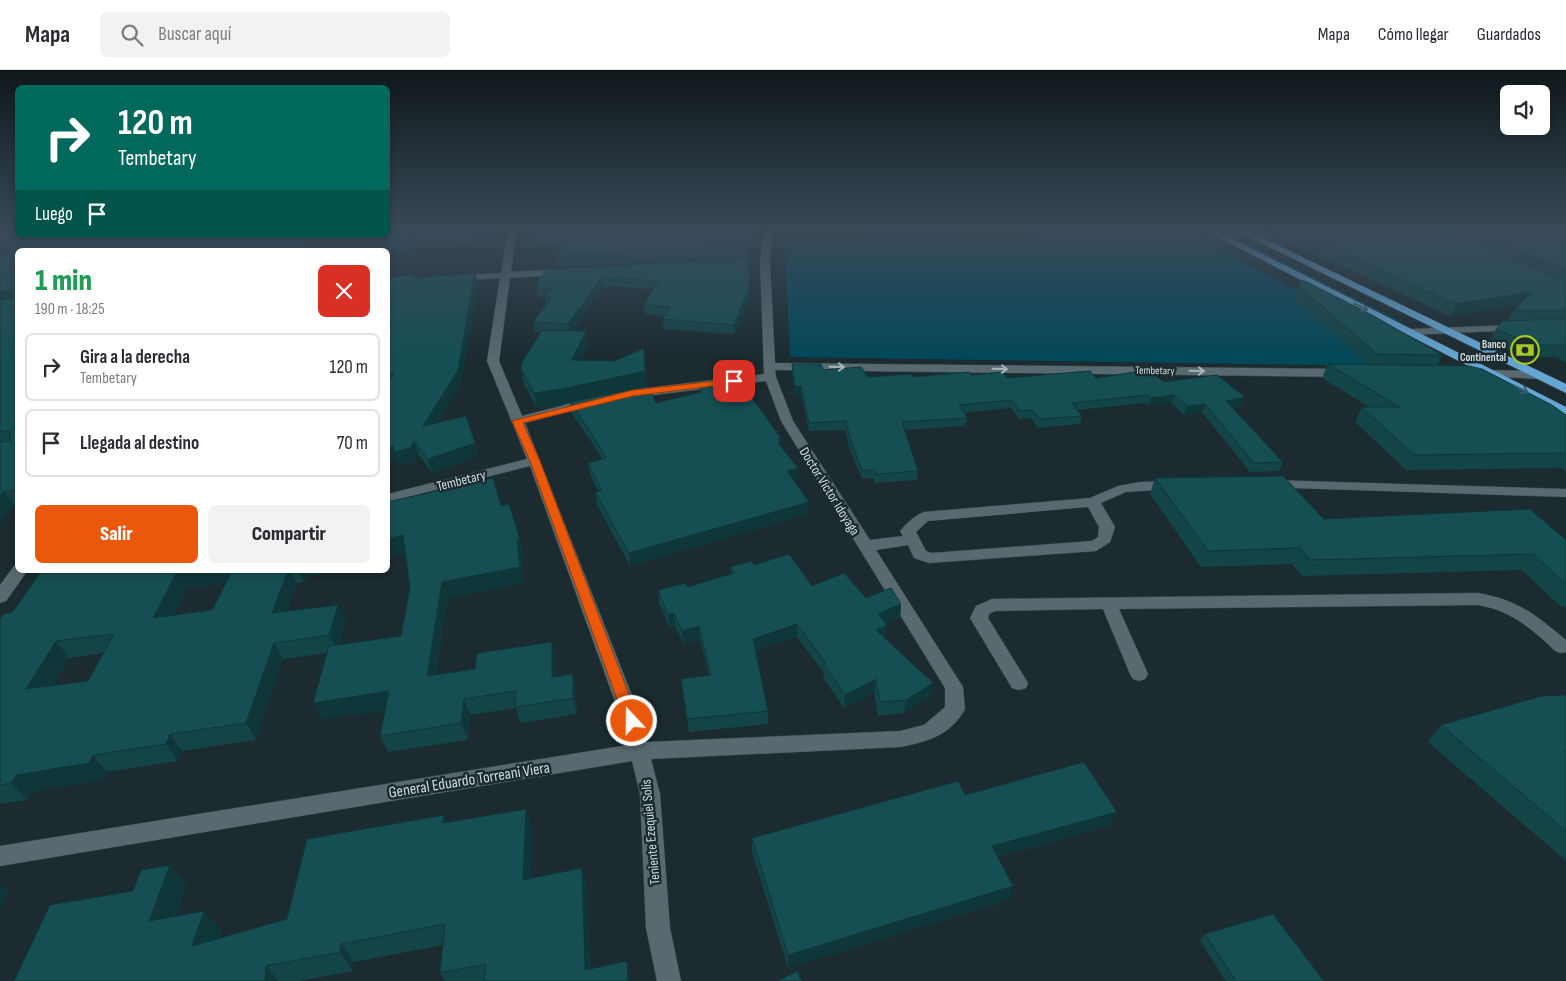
<!DOCTYPE html>
<html lang="es">
<meta charset="utf-8">
<style>
:root{--surface:#fff;--page:#f2f2f3;--text:#2b2b33;--muted:#7c7c81;--line:#e1e1e2;--accent:#ea580c}
body{margin:0;font-family:"Sofia Sans Condensed",sans-serif;background:var(--page);color:var(--text);height:100vh;display:flex;flex-direction:column;font-size:19px;white-space:nowrap}
*{box-sizing:border-box;margin:0}
p{font-size:16px;color:var(--muted)}
.icon{flex:none;width:28px;height:28px;fill:none;stroke:currentColor;stroke-width:2;stroke-linecap:round;stroke-linejoin:round}
.map{position:relative;flex:1;overflow:hidden}
.sheet{position:absolute;left:15px;top:178px;width:375px;height:325px;display:flex;flex-direction:column;background:var(--surface);border-radius:8px;box-shadow:0 2px 8px #0003}
.sheet>*{flex:none}
.top-card{position:absolute;left:15px;top:15px;width:375px;height:152px;border-radius:8px;box-shadow:0 2px 8px #0003;background:#00695c;color:#fff;overflow:hidden}
.fabs{position:absolute;left:1500px;top:15px;display:grid;gap:10px}
.fabs a{display:grid;place-items:center;width:50px;height:50px;border-radius:8px;background:var(--surface);box-shadow:0 2px 8px #0003;font-size:25px}
.pin{position:absolute;display:grid;place-items:center;width:42px;height:42px;color:#fff;margin:-21px;border-radius:10px;box-shadow:0 2px 8px #0006}
.me{position:absolute;width:55px;margin:-28px;rotate:339deg;stroke-linejoin:round;filter:drop-shadow(0 0 4px #0008)}
.turn{display:flex;align-items:center;gap:18px;height:105px;padding:0 20px;font-size:22px}
.turn .icon{width:65px;height:65px;stroke-width:2.5}
.turn b{display:block;font-size:35px;line-height:42px}
.then{display:flex;align-items:center;height:48px;padding:0 20px;background:#0003;gap:10px;font-size:19px}
.round{display:grid;place-items:center;flex:none;width:52px;height:52px;border-radius:8px;background:var(--page)}
.headline{display:flex;align-items:center;justify-content:space-between;height:85px;padding:0 20px}
h1{font-size:30px;font-weight:800;line-height:38px;color:#1e9e55}
.action{display:flex;gap:10px;margin-top:auto;padding:10px 20px}
.action a{flex:1;height:58px;border-radius:8px;background:var(--accent);color:#fff;font-size:20px;font-weight:800;line-height:58px;text-align:center}
.action a+a{background:var(--page);color:var(--text)}
ul{padding:0;list-style:none}
li{display:flex;align-items:center;gap:15px;height:68px;margin:0 10px 8px;padding:0 10px;border:2px solid var(--line);border-radius:8px}
li div{flex:1}
li b{display:block;font-size:19px}
li em{font-style:normal}
header{display:flex;align-items:center;gap:30px;box-sizing:border-box;height:70px;padding:0 25px;background:var(--surface);border-bottom:1px solid var(--line)}
header strong{font-size:24px}
nav{display:flex;gap:28px;margin-inline-start:auto;font-size:18px}
.search{width:350px;height:45px;background:var(--page);display:flex;align-items:center;gap:12px;box-sizing:border-box;padding:0 18px;border-radius:8px;color:var(--muted);font-size:19px}
.map>svg:first-child{display:block}
.green{fill:#024859}
.lines{fill:none;stroke-linecap:round;stroke-linejoin:round}
.minor-casing{stroke:#3a474c;stroke-width:1}
.highway-casing{stroke:#3a474c;stroke-width:1}
.minor{fill:#586a70;fill-rule:evenodd}
.highway{fill:#65a6d4;fill-rule:evenodd}
.wall{fill:#134447;fill-rule:evenodd}
.shaded-wall{fill:#0f373a}
.building{fill:#164f53;stroke:#0f373a;fill-rule:evenodd}
.oneway{stroke:#395c72}
.oneway2{stroke:#a7b4b9}
.route{fill:#ea580c;stroke:#983908}
.labels{text-anchor:middle;stroke-width:5;stroke-linejoin:round;paint-order:stroke}
.far-poi-label{font-size:11px;font-weight:bold;fill:#d2dce0;stroke:#1b2b30;text-anchor:end}
.far-street-label{font-size:11px;fill:#d2dce0;stroke:#1b2b30}
.street-label{font-size:14px;fill:#d2dce0;stroke:#1b2b30}
.near-street-label{font-size:16px;fill:#d2dce0;stroke:#1b2b30}
</style>
<header>
<strong>Mapa</strong>
<div class="search"><svg class="icon" aria-label="search" viewBox="0 0 24 24"><circle cx="10" cy="10" r="6"/><path d="M15 15l6 6"/></svg>Buscar aquí</div>
<nav><a>Mapa</a><a>Cómo llegar</a><a>Guardados</a></nav>
</header>
<div class="map">
<svg width="1566" height="911" viewBox="0 0 1566 911">
<rect width="100%" height="100%" fill="#1b2b30"/>
<path class="green" d="M1215,160H1219L1402,252H1397Z
M404,164L417,175C410,181 400,184 392,179L391,174Z
M785,170L1206,172L1441,297L790,287Z"/>
<g class="lines">
<defs>
<path id="minor" d="M508,160H516L511,202L563,199L568,202L563,205L510,208L499,291L522,346L591,328L597,332L595,335L525,353L642,651L647,672L900,661L924,655L945,637V618L781,351L766,311L630,328L624,324L630,320L764,304L760,191L764,160H772L770,191L775,293L1345,299L1351,303L1345,307L775,300L776,307L793,351L870,470L903,466L900,461C906,454 915,445 924,442L1090,428L1118,416L1140,412L1172,411L1179,415L1172,419L1126,422L1101,433L1115,457L1110,472L1096,481L929,493L914,488L908,475L876,480L963,617L965,639C951,665 927,672 900,677L651,689L660,724L670,858L681,911H657L646,858L640,724L632,691L0,796V776L628,675L622,651L530,396L388,432V424L527,389L487,291L500,208L456,211L451,208L456,205L501,203ZM1088,437L1099,457L1098,467L1092,471L931,483L926,481L916,462L928,451Z
M1515,255L1519,256V260L1410,265L1405,262L1410,259Z
M1483,300L1539,301L1545,305L1539,309L1479,306V302Z
M1270,410L1566,419V427L1265,417L1263,414Z
M18,495V500H28L6,531L0,533V515L14,496Z
M1478,523C1518,530 1536,545 1566,570V582C1558,585 1554,580 1549,575C1527,555 1508,540 1478,535L1119,539L1148,604L1145,609L1139,611L1133,609L1130,604L1103,539L995,541L989,544L988,548L1028,613L1026,618L1019,620L1012,618L970,548L976,536L992,529Z"/>
<path id="highway" d="M1204,160H1215L1566,337V346Z
M1235,160H1246L1566,314V323Z"/>
</defs>
<use href="#minor" class="minor-casing"/>
<use href="#highway" class="highway-casing"/>
<use href="#minor" class="minor"/>
<use href="#highway" class="highway"/>
</g>
<path class="wall" d="M0,160L18,165H158L153,170H272L276,165H388V160H491L477,173L379,168L318,179L18,180V436H14L0,452Z
M754,160L749,187L558,197L557,186L566,175L532,174L530,164Z
M861,160H946L945,169H864Z
M1024,160H1207L1209,161L1205,173L1042,172Z
M1259,160H1566V293L1557,287H1525L1489,271L1496,259L1507,251L1513,241L1519,235L1450,246L1337,194Z
M749,188V229L734,264L664,259L663,249L665,246L645,244L644,235L653,219L603,216L572,261L588,275L581,290L645,293L647,316L656,333L700,322L699,315L781,368V378L798,410L794,411L809,432V444L630,496L597,435L595,422L598,421L590,405L588,393L602,389L592,373L572,344L570,333L537,338L524,314L521,299L541,262H535L533,252L546,234L545,227H538L536,218L537,217L536,213Z
M475,203L478,215L461,313L438,352L475,373L479,386L432,403L419,385L414,392L399,396L397,390L388,392V207L415,208Z
M1299,216L1442,285L1437,296L1566,345V402L1561,398L1406,400L1355,352L1362,337H1369L1322,308L1328,294L1368,295L1294,228Z
M792,294L823,300L868,307H913L972,305L1007,308H1096L1164,312L1245,327L1242,336L1232,338L1283,392L1279,401L1250,402L1202,342L1184,345L1171,333L1148,336L1144,333L1078,340L1082,346L1080,354L1038,358L1031,348L1019,349L1011,338L964,343L967,348L965,356L905,360L918,401L917,410L875,413L873,408L862,409L849,377L845,360L809,361L801,324L795,325L792,303Z
M1155,408L1324,449L1566,470V537L1560,536L1522,500L1302,506L1292,494L1201,497L1150,424Z
M388,432L501,436L520,469L524,485L521,486L524,513L448,528L436,604L475,599L552,572L556,588V607L576,621L577,644L520,653L516,638L470,645L468,670L388,682L380,666L386,640L322,649L327,583L283,589L256,670L182,681L178,691L107,702L104,710L32,721L27,730L0,734V549L13,542L42,500H334L306,507L304,512L297,513L287,541L338,535L346,551L339,575L401,566L410,518L405,482L388,487ZM226,513L212,540L173,545L187,518ZM104,583L88,611L52,616L69,588Z
M754,495L812,516L901,534L900,548L885,554V569L930,626L904,643L878,646L874,622L844,638L823,608L824,603L797,567L755,581L768,641V654L689,662L681,609L709,605L700,569L684,574L675,556L670,558L659,534L658,520L688,517L731,504L730,497Z
M1566,625V791L1428,672L1441,655Z
M965,725L1111,755L998,787L1013,816L1009,830L788,898L752,782V768Z
M526,739L532,759L531,808L582,798L587,818L590,899L631,911H445L440,903L443,875L354,892L353,901L300,911H14L187,815L176,846L204,841L221,860L218,869L287,849L447,753Z
M1205,864L1324,911H1226L1200,871Z"/>
<path class="shaded-wall" d="M18,160V165H32L0,189V173Z
M477,160H491L477,173L475,162Z
M752,160H754L749,187V176Z
M141,165H158L142,180L134,171Z
M264,165H275L266,180L260,170Z
M332,165H379V168L318,179V180H305L315,168Z
M749,188V229L734,264V255Z
M475,203L478,215L461,313L428,369L423,356Z
M602,207L603,216L570,263L568,254Z
M11,220L18,231L0,234V221Z
M1532,222L1525,234L1450,246L1456,234Z
M586,261L588,275L574,304L572,290Z
M644,278L647,316L565,334L537,338L534,323L562,319Z
M801,316V324L795,325V317Z
M1174,325L1171,333L1148,336L1151,328Z
M1245,327L1242,336L1223,339L1226,331Z
M1205,334L1202,342L1184,345L1187,336Z
M781,368V384L778,385V369Z
M414,371L419,385L414,392L399,396L397,390L388,392V377Z
M475,373L479,386L432,403L428,389Z
M798,398V410L787,413V401Z
M4,421L14,436L0,452V426Z
M809,432V444L630,496L629,483Z
M403,465L408,481L388,487V469Z
M520,469L524,485L521,486L524,513L448,528L434,622L427,606L442,512L517,470Z
M191,500H239L244,511L187,518L164,564L153,548L177,502Z
M288,500H290L297,513L281,559L272,543Z
M298,500H334L306,507L304,512Z
M901,534L900,548L876,558L878,544Z
M338,535L346,551L337,582L329,565Z
M674,543L675,556L670,558L668,545Z
M797,554V567L753,582V569Z
M887,555L885,569L876,560Z
M699,556L700,569L684,574L682,561Z
M56,571L69,588L40,636L26,619Z
M552,572L556,588V624L552,607Z
M274,573L283,589L256,670L246,653Z
M573,604L576,621L577,644L573,628Z
M876,609L874,622L844,638L845,625Z
M933,613L930,626L904,643L906,630Z
M389,621L397,638L322,649L313,633Z
M464,629L470,645L468,670L461,653Z
M170,664L182,681L178,691L166,674Z
M93,685L107,702L104,710L32,721L27,730L11,713L16,705Z
M526,739L532,759L530,829L523,810Z
M1117,742L1111,755L988,789L992,776Z
M444,745L453,765L443,753Z
M170,795L187,815L167,870L149,851Z
M582,798L587,818L590,911L585,900Z
M0,814L9,822L0,840Z
M1013,816L1009,830L788,898V885Z
M204,841L221,860L210,895L192,876Z
M341,874L354,892L353,901L340,882Z
M627,891L631,910V911H628Z
M266,896L279,911H265Z"/>
<path class="building" d="M0,160H18L0,173Z
M436,160H477L475,162Z
M531,160H752L749,176L557,186L576,164H530Z
M1043,160H1207L1209,161H1044Z
M1288,160H1456V166L1566,211V240L1513,241L1532,222L1456,234L1342,183Z
M1466,160H1566V200Z
M28,165H141L134,171L204,167L205,165H264L260,170H272L276,165H332L315,168L305,180H18V420L4,421L0,426V372L10,371V361H0V230L13,228L11,220L0,221V184L13,178L14,171H21Z
M749,188V219L734,255L663,249L671,237L644,235L658,211L602,207L568,254L533,252L551,228L545,227L552,219L536,218L540,213H536L548,199Z
M475,203L458,300L423,356L466,346L475,373L428,389L414,371L410,378L394,382L393,376L388,377V311L394,303H388V207L414,205L413,208Z
M1303,210L1372,245L1442,285L1377,284L1299,216Z
M1566,249V275H1532L1496,259L1503,251Z
M542,260L586,261L572,290L615,291L644,278L645,301L562,319L534,323L521,299V294Z
M792,294H821L823,300L861,297L868,307L912,304L913,307L969,302L972,305L1003,302L1007,308L1090,301L1096,308L1148,300L1164,312L1217,305L1245,327L1226,331L1283,392L1254,393L1205,334L1187,336L1174,325L1151,328L1147,325L1072,333L1082,346L1040,349L1032,340L1020,341L1012,330L959,335L967,348L902,352L918,401L876,404L874,400H862L850,368L846,351L809,353L801,316L795,317Z
M1328,294L1469,296L1482,299L1552,335L1566,345V383L1414,385L1362,337H1400Z
M738,309L781,368L778,369L781,373H778L798,398L787,401L809,432L629,483L595,422L602,421L588,393L606,388L590,361L570,332L648,316L656,333L702,322L699,315Z
M1283,406L1324,449L1530,439L1566,470V514L1533,484L1310,490L1300,478L1208,481L1155,408Z
M493,408L501,436L509,434L520,469L517,470L520,497L442,512L427,606L475,599L477,583L552,572V607L573,604V628L515,637L516,621L464,629L461,653L380,666L389,621L313,633L329,576L401,566L410,518L403,465L388,469V432Z
M789,484L812,516L844,503L866,528L891,518L901,534L878,544L887,555L876,560L933,613L906,630L880,632L876,609L845,625L824,594L826,593L797,554L753,569L768,641L687,649L681,609L711,605L699,556L682,561L674,543L668,545L658,520L686,513L688,517L734,503L730,497L751,491L754,495Z
M42,500H191L177,502L153,548L212,540L233,500H288L272,543L338,535L329,565L274,573L246,653L170,664L166,674L93,685L89,693L16,705L11,713L0,715V549L4,544L13,542ZM114,564L88,611L26,619L56,571Z
M1566,625V681H1564L1566,683V761L1441,655L1542,626Z
M1084,692L1117,742L992,776L1013,816L788,885L752,768L958,711L965,725Z
M526,739L523,810L582,798L585,900L627,891L628,911H484L486,894L440,903L445,854L341,874L340,882L266,896L265,911H14L50,835L133,821L141,800L170,795L149,851L204,841L192,876L287,849L307,769L444,745L443,753Z
M1273,844L1324,911H1236L1205,864Z
M797,901L802,911H778Z"/>
<defs><path id="oneway-shaft" d="M-6 0H5M1.5-3L5.5 0L1.5 3" fill="none" stroke-width="1.6" stroke-linecap="round" stroke-linejoin="round" transform="scale(1.25)"/></defs>
<g class="oneway">
<use href="#oneway-shaft" transform="translate(1361 237) rotate(27)"/>
<use href="#oneway-shaft" transform="translate(1521 319) rotate(27)"/>
</g>
<g class="oneway2">
<use href="#oneway-shaft" transform="translate(837 297) rotate(1)"/>
<use href="#oneway-shaft" transform="translate(1000 299) rotate(1)"/>
<use href="#oneway-shaft" transform="translate(1197 301) rotate(1)"/>
</g>
<linearGradient id="sky" x2="0" y2="1"><stop stop-color="#0f181a"/><stop offset="0.56" stop-color="#394a59"/><stop offset="1" stop-color="#394a59" stop-opacity="0"/></linearGradient>
<rect width="1566" height="288" fill="url(#sky)"/>
<path class="route" d="M734,309L738,311L737,313L633,326L523,353L540,391L639,651L637,656H627L625,651L530,391L512,351L633,320Z"/>
<defs>
<symbol id="bank-ring" viewBox="-11 -11 22 22"><circle r="9.5" fill="#1b2b30" stroke="#a5c824" stroke-width="1.5"/><path d="M-6-4H6V4H-6ZM0-2.3a2.3 2.3 0 1 0 0 4.6a2.3 2.3 0 1 0 0-4.6Z" fill="#a5c824"/></symbol>
</defs>
<g fill-rule="evenodd">
<use href="#bank-ring" x="1509" y="264" width="32" height="32"/>
</g>
<g class="labels">
<g class="far-poi-label">
<text x="1506" y="278">Banco<tspan x="1506" dy="13">Continental</tspan></text>
</g>
<g class="far-street-label">
<text transform="translate(1155 300) rotate(1)" y="4">Tembetary</text>
</g>
<g class="street-label">
<text transform="translate(461 410) rotate(-14)" y="5">Tembetary</text>
<text transform="translate(830 421) rotate(58)" y="5">Doctor Victor Idoyaga</text>
<text transform="translate(650 762) rotate(-95)" y="5">Teniente Ezequiel Solís</text>
</g>
<g class="near-street-label">
<text transform="translate(469 709) rotate(-9)" y="6">General Eduardo Torreani Viera</text>
</g>
</g>
</svg>
<div class="fabs">
<a><svg class="icon" aria-label="sound" viewBox="0 0 24 24"><path d="M4 9h4l5-4v14l-5-4H4zM17 9q2 3 0 6"/></svg></a>
</div>
<div class="pin" style="left:734px;top:311px;background:#d93025"><svg class="icon" aria-label="arrive" viewBox="0 0 24 24"><path d="M6 21V4h12l-3 4 3 4H6"/></svg></div>
<svg class="me" style="left:632px;top:651px" viewBox="-20 -20 40 40"><circle r="17" fill="#ea580c" stroke="#fff" stroke-width="3"/><path d="M0-11L8 9 0 5-8 9z" fill="#fff"/></svg>
<div class="top-card">
<div class="turn"><svg class="icon" aria-label="right" viewBox="0 0 24 24"><path d="M7 20v-9h11M14 6l5 5-5 5"/></svg><div><b>120 m</b>Tembetary</div></div>
<div class="then">Luego<svg class="icon" aria-label="arrive" viewBox="0 0 24 24"><path d="M6 21V4h12l-3 4 3 4H6"/></svg></div>
</div>
<section class="sheet">
<div class="headline"><div><h1>1 min</h1><p>190 m · 18:25</p></div><a class="round" style="background:#d93025;color:#fff"><svg class="icon" aria-label="close" viewBox="0 0 24 24"><path d="M6 6l12 12M18 6L6 18"/></svg></a></div>
<ul>
<li><svg class="icon" aria-label="right" viewBox="0 0 24 24"><path d="M7 20v-9h11M14 6l5 5-5 5"/></svg><div><b>Gira a la derecha</b><p>Tembetary</p></div><em>120 m</em></li>
<li><svg class="icon" aria-label="arrive" viewBox="0 0 24 24"><path d="M6 21V4h12l-3 4 3 4H6"/></svg><div><b>Llegada al destino</b></div><em>70 m</em></li>
</ul>
<div class="action"><a>Salir</a><a>Compartir</a></div>
</section>
</div>
